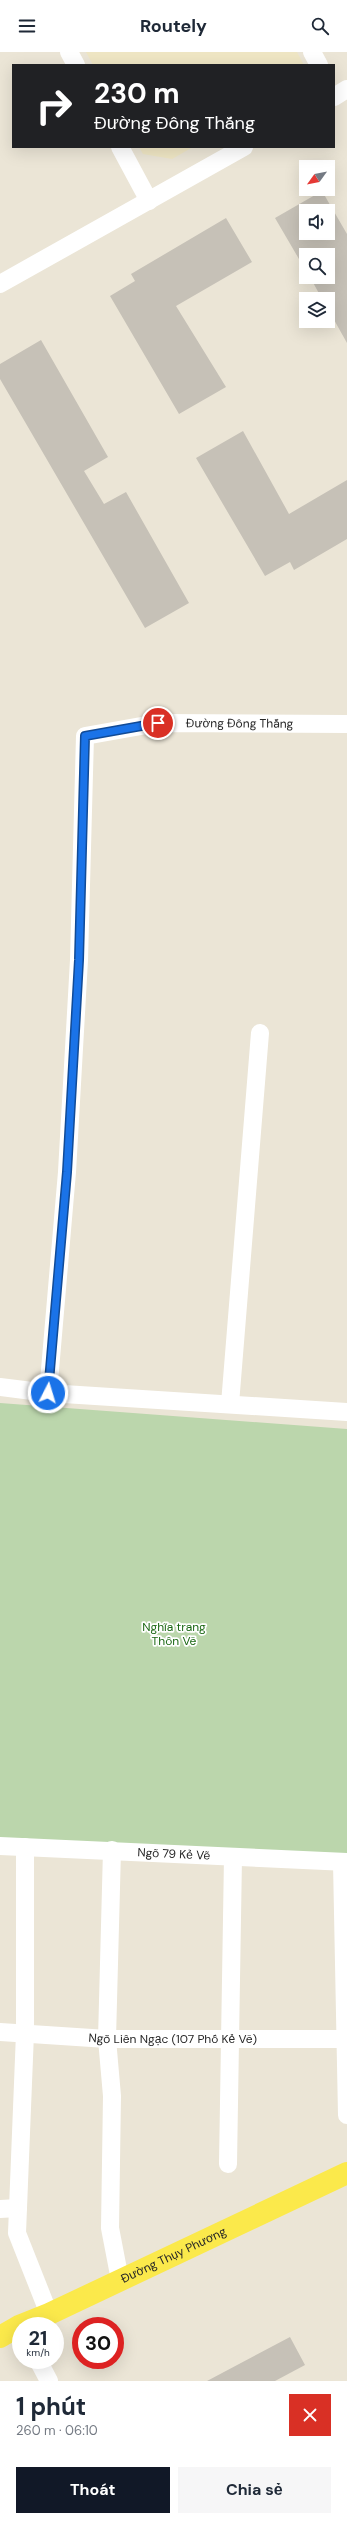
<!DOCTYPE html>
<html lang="vi">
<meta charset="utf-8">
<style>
:root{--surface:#fff;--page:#f6f6f7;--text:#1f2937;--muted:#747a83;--accent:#111827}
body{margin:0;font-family:"DM Sans",sans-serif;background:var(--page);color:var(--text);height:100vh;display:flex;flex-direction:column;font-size:15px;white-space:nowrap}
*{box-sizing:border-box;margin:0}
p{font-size:13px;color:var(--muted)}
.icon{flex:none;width:22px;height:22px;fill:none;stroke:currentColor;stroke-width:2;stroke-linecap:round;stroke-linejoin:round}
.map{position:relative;height:2329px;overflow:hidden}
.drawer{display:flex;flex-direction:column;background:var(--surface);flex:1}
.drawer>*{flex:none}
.hud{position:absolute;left:12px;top:12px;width:323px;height:84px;border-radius:0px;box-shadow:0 4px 16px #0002;background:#202124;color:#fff;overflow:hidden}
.needle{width:26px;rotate:237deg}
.tools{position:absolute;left:299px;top:108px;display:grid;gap:8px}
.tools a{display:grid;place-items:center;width:36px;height:36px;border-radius:0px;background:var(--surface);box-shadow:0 4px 16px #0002;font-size:20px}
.speed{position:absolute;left:12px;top:2265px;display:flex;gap:8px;font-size:20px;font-weight:700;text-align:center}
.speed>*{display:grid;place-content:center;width:52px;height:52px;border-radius:50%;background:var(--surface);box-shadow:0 4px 16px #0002;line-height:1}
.speed small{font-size:10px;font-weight:400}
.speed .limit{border:6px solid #d22;background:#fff;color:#111}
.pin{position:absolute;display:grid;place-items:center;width:34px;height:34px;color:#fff;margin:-17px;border:2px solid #fff;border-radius:50%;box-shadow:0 1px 4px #0007}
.me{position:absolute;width:44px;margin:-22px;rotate:5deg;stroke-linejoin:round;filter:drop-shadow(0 0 3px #0008)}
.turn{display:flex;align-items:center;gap:14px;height:84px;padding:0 16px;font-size:18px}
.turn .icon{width:52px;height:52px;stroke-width:2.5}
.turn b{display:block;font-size:28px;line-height:34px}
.round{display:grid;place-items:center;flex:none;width:42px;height:42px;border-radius:0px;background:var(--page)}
.headline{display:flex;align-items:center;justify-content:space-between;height:68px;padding:0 16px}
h1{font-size:24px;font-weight:700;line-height:30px}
.primary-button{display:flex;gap:8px;margin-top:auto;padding:8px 16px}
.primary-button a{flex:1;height:46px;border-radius:0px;background:var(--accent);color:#fff;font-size:16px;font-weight:700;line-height:46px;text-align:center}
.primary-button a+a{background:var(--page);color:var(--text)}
header{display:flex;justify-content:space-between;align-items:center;height:52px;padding:0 16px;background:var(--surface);font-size:18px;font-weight:700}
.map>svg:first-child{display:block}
.education{fill:#efe6c4}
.cemetery{fill:#bbd6ac}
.building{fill:#c6c1b7;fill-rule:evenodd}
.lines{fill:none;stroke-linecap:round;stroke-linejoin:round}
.minor{stroke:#fff;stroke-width:18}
.major{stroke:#fbe94b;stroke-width:22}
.route-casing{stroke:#114b97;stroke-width:10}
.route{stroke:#1a73e8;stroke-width:7}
.labels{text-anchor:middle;stroke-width:3.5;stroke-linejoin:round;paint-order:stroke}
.street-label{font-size:12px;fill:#272727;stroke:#fff}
.park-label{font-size:12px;fill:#1a6713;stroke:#fff}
</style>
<header><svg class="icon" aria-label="menu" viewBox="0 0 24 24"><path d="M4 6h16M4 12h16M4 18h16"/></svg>Routely<svg class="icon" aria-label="search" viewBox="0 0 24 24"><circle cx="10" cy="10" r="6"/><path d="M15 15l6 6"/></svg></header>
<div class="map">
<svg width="347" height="2329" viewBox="0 0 347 2329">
<rect width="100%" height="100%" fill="#ebe5d6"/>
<path class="education" d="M86,0H297L304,13H93Z
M139,95H193L172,107L143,102Z"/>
<path class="cemetery" d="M0,1351L347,1377V1802L0,1787Z"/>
<path class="building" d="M322,139L347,182V291L328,257V247H322L310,225H328V203H306V219L275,166ZM306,159H328V181H306Z
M226,166L252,210L176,254L226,335L179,362L110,244L135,229L131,222Z
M41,288L108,405L84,419L104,452L126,440L189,551L145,576L0,327V312Z
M243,379L289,462L347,428V487L294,518L290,510L265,524L196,406Z
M290,2285L305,2313L275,2329H207Z"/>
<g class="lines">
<g class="minor">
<path d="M69,0L76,13"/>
<path d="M312,0L319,13"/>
<path d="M334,45L347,37"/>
<path d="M120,95L149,149"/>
<path d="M0,232L244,95"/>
<path d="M0,1335L48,1341L347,1360"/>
<path id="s1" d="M48,1341L67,1120L79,908L85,684L158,671L347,672"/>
<path d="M230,1352L260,981"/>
<path id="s2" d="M0,1794L347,1810"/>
<path d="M25,1795V1981L17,2181L49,2262"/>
<path d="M112,1798L107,1987L112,2044L110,2176L120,2228"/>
<path d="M342,1810L347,2063"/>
<path id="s3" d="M0,1980L107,1987H347"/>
<path d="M228,2112L233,1805"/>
<path d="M0,2157L18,2156"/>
<path d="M38,2308L49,2329"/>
</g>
<path class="major" id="s4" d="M0,2285L19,2274L49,2262L347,2121"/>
</g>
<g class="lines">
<defs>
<path id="route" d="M48,1341L67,1120L79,908L85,684L158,671"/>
</defs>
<use href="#route" class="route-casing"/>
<use href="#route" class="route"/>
</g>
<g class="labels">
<g class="street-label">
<text dy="4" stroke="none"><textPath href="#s1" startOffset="814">Đường Đông Thắng</textPath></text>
<text dy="4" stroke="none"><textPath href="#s2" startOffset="174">Ngõ 79 Kẻ Vẽ</textPath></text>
<text dy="4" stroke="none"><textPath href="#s3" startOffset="173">Ngõ Liên Ngạc (107 Phố Kẻ Vẽ)</textPath></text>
<text dy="4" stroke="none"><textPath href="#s4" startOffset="192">Đường Thụy Phương</textPath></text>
</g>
<g class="park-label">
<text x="174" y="1579">Nghĩa trang<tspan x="174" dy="14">Thôn Vẽ</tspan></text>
</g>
</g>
</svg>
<div class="tools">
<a><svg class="needle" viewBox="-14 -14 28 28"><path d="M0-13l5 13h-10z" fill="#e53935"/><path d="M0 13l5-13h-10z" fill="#747a83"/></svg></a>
<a><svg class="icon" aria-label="sound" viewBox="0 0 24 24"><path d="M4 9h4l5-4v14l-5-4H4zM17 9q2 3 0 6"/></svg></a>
<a><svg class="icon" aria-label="search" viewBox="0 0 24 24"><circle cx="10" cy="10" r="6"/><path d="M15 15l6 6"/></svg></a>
<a><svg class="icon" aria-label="layers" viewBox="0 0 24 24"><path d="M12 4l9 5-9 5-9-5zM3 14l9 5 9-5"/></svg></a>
</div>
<div class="speed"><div>21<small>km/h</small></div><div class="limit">30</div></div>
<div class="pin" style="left:158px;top:671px;background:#d93025"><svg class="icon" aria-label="arrive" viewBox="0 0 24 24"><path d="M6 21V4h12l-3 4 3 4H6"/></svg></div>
<svg class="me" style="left:48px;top:1341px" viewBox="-20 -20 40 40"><circle r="17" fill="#1a73e8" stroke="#fff" stroke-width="3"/><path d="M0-11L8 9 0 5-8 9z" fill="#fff"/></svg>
<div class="hud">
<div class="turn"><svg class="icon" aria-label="right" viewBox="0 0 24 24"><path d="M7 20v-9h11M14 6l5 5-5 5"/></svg><div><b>230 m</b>Đường Đông Thắng</div></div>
</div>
</div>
<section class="drawer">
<div class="headline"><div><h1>1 phút</h1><p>260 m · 06:10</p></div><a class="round" style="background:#d93025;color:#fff"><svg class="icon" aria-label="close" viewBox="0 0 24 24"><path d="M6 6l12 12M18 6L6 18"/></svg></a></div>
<div class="primary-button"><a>Thoát</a><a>Chia sẻ</a></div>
</section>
